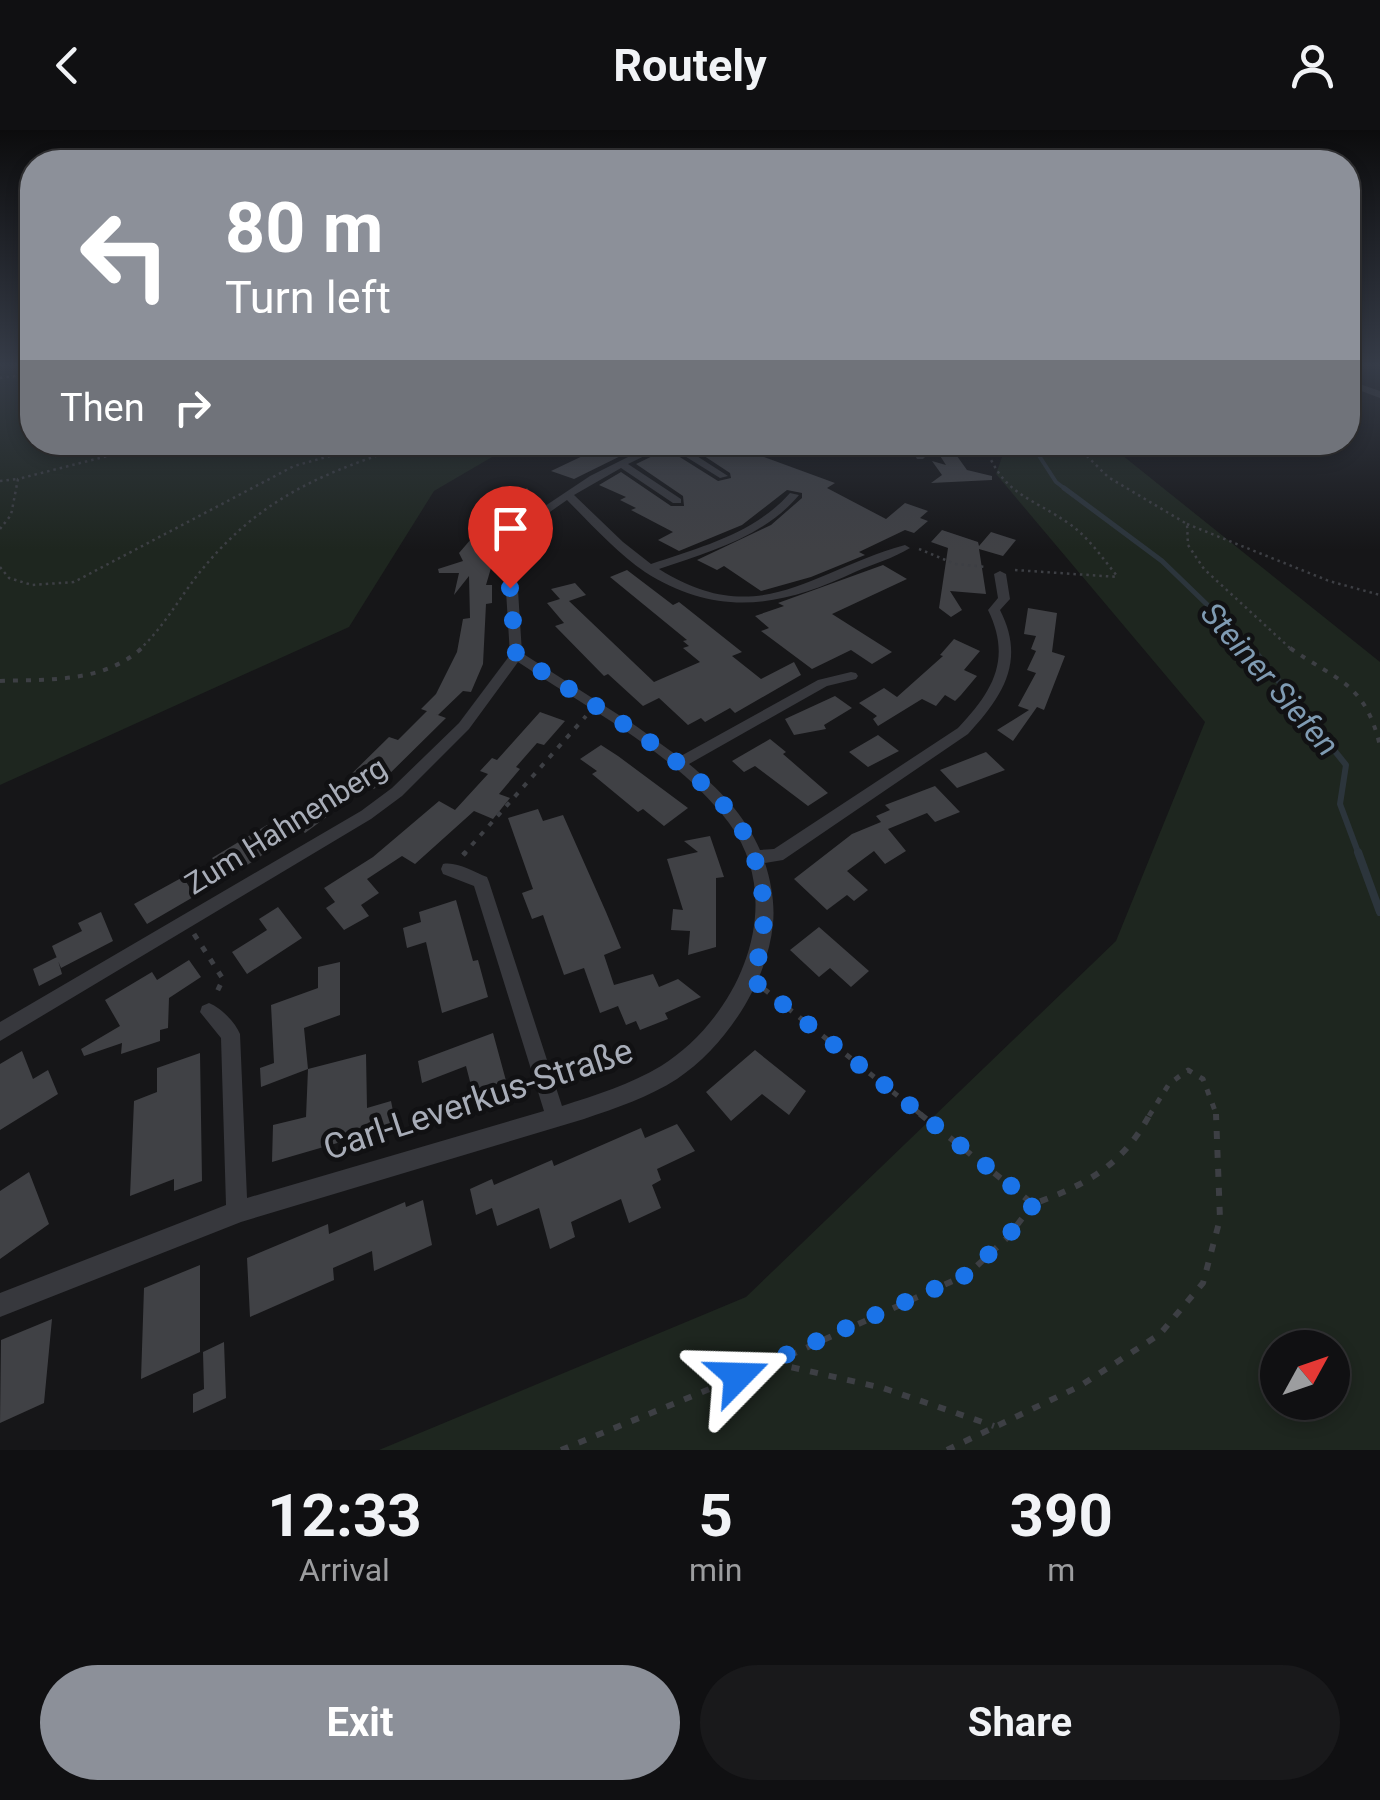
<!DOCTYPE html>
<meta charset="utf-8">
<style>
:root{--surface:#101012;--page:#19191b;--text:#f1f3f6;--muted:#9c9d9f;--line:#303032;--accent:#8c9099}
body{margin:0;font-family:Roboto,sans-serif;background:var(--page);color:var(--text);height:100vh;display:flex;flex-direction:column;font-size:38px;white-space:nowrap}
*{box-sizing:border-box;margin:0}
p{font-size:32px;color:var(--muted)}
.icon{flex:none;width:55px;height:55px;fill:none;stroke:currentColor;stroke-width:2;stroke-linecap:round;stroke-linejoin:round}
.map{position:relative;height:1320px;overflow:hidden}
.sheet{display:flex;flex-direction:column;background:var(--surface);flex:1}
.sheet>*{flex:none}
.guide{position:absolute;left:20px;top:20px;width:1340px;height:305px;border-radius:40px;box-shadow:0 5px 15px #0003,0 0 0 2px var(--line);background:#8c9099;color:#fff;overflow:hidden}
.needle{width:65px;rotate:50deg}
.buttons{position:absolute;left:1260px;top:1200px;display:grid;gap:20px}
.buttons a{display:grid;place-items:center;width:90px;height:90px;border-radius:50%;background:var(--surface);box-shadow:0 5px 15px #0003,0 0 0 2px var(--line);font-size:50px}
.pin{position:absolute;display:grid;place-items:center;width:85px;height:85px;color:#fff;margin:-102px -42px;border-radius:50% 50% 50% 0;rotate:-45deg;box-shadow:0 0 10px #0007}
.pin .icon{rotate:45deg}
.me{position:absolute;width:110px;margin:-55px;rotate:68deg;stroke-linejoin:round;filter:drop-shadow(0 0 8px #0008)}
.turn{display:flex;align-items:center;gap:35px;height:210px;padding:0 40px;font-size:45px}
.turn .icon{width:130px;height:130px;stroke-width:2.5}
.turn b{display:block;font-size:70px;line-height:85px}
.then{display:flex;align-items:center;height:95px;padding:0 40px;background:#0003;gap:20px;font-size:38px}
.eta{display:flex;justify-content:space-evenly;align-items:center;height:170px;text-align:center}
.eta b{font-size:60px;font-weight:700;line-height:70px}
.primary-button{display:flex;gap:20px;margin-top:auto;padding:20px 40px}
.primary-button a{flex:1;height:115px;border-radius:60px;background:var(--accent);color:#fff;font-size:40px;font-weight:700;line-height:115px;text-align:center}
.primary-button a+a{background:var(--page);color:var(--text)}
header{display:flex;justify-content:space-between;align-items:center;height:130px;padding:0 40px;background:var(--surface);font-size:45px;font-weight:700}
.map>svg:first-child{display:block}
.green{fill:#1e261f;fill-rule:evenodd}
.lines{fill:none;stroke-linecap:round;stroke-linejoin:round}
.stream-far3{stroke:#2c353c;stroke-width:4}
.stream-far2{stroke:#2c353c;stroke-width:5}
.stream-far1{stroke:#2c353c;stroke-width:6}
.stream{stroke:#2c353c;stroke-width:8}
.building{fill:#404145}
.path-far3{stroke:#3d3f44;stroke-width:2.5;stroke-dasharray:2.5 4;stroke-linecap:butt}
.path-far2{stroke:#3d3f44;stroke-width:4;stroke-dasharray:5 8;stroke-linecap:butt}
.path-far1{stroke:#3d3f44;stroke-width:5;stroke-dasharray:6 9;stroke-linecap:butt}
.path{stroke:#3d3f44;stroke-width:6;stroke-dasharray:8 11;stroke-linecap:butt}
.minor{fill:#37383d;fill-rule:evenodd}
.tertiary{fill:#37383d;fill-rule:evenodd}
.route{stroke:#1a73e8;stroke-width:18;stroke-dasharray:0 32.4}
.labels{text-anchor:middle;stroke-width:9;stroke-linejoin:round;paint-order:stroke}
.street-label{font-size:30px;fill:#a8adb8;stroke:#111113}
.water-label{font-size:32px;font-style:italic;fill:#7f9bb3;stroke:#111113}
.near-street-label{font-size:35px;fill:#a8adb8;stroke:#111113}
</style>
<header><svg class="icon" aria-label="back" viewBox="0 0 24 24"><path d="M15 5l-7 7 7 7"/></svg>Routely<svg class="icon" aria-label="person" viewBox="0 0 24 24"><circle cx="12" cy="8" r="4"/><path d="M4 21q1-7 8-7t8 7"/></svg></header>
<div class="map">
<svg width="1380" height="1320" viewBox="0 0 1380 1320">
<rect width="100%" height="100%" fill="#161618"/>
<path class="green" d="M0,235H32V312L516,313L434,361L349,497L0,655Z
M1007,313H1107L1380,532V1320H379L746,1167L1116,811L1205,592L996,344ZM1278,1218H1332V1272H1278Z"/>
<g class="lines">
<path class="stream-far3" d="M1036,321L1056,352L1068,361"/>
<path class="stream-far2" d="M1064,358L1162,431L1254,520"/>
<path class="stream-far1" d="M1252,518L1346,635L1340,674L1359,725"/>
<path class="stream" d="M1358,722L1380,782"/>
</g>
<path class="building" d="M612,312H649L574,349L551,341Z
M683,312H723L835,353L827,358L886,389L905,373L928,381L920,388L928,391L914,403L905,400L859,422L865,425L811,447L761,461L724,436L717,440L697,430L771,395L802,368V363L787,360L742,395L679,421L658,410L673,402L631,380L636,378L620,370L626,367L599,355L621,342L671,376H684L683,366L636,334L667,319L718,351L731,348L730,343Z
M931,312H947L967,340L992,346V350L931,353L942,345L932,331L946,335Z
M527,358L536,369L498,401L505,402L487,424L496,421L486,455H492V473L486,474L483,534L471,562L463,561L438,585L421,579L436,564L457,522L463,489L470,488L469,446L454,465L459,443H439L438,439L463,431L459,423L484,394Z
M942,400L978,412L979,416L991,402L1016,410L1003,426L979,419L986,464L950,461L962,480L951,487L939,478L948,418L931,412Z
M883,435L907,449L832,484L892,522L872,534L851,520L812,539L761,501L769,498L755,486L784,476L778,473Z
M627,440L673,475L679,472L742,522L732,526L761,549L794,532L801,545L735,583L730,578L705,592L701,588L688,595L659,568L643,576L608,544L604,546L555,496L564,493L547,473L560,469L551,459L575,453L586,465L569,471L654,552L700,532L683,518L689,516L683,511L687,510L610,447Z
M1028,478L1057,483L1052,522L1065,526L1044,580L1037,577L1013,611L997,600L1029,580L1018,576L1036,543L1027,540L1036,521L1031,519L1036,506L1024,504Z
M954,509L980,521L964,540L977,546L961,565L955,571L945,565L936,576L922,569L878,596L873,589L877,586L859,573L884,558L897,567L943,526L940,525Z
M835,566L852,578L824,595L826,599L794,605L785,589Z
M427,581L446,588L374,659L368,656L305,703L288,690L328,662L331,664L389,607L398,610Z
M540,582L565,591L544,615L537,613L516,637L520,639L499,664L510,668L493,689L474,681L415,734L402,726L367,749L379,763L361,775L369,786L344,800L326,778L335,772L324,758L373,727L439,671L455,680L488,644L480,641L492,628L497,630Z
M878,605L899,621L868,637L849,622Z
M770,609L786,622L783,624L828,663L808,676L755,636L744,642L732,631Z
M601,615L618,626L688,678L664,696L643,679L638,682L592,644L597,641L580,629Z
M986,622L1005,640L957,658L940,640Z
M935,656L960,682L935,692L927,683L888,699L906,721L885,734L874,721L847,741L868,760L854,771L847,765L827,780L794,749L852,704L881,692L876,686L890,680L885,675Z
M538,679L543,691L563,685L606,782L621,818L604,825L614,855L653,844L659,857L678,849L701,867L665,883L668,889L640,900L636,891L626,895L618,876L600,883L584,838L564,845L543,785L532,789L522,763L533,759L508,688Z
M267,695L285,710L229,747L212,728Z
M710,706L724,747L716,748V817L688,825L690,801L671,800L673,779L683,780L667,729L698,722L684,711Z
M183,747L195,766L147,794L134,774Z
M456,770L473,831L478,830L488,867L442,883L426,812L407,818L403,798L421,792L419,782Z
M278,777L302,808L247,844L232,822L267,800L259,789Z
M101,782L113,811L61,838L52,816L82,801L78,793Z
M819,797L869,841L851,857L830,838L819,847L790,820Z
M57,827L62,844L39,856L33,839Z
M189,830L201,847L169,868L168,898L160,900V911L121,924L122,913L84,926L81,919L120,896L105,870L152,842L157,850Z
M340,832V885L304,898L308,939L261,957L260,938L274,933L271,875L318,858V837Z
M493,903L508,958L475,971L466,936L422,953L418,931Z
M755,920L806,961L789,985L762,964L731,991L706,962Z
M22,921L33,949L48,940L58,964L0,1000V934Z
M200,923L202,1051L174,1061V1049L130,1066L134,971L157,962V938Z
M366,924L367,978L391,971L396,996L272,1032L273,995L306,987L308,939Z
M677,994L695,1021L657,1039L661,1050L652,1055L661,1078L629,1093L621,1069L571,1092L575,1107L550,1119L539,1078L497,1096L492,1078L476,1085L470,1059L492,1049L494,1055L552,1030L554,1036L641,998L645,1008Z
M29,1042L49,1094L0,1129V1061Z
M423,1070L432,1115L374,1141L372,1121L333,1138L334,1150L250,1187L247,1128L328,1094L329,1104L405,1072L406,1077Z
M200,1135V1222L141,1249L144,1158Z
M52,1189L44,1273L0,1293L1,1210Z
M224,1212L226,1268L193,1283V1264L204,1259L203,1222Z"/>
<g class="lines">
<path class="path-far3" d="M0,248L32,244
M984,312C1001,365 1030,366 1071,395C1090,409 1103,429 1118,447
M1073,312L1108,347L1187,394L1188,415L1204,439L1292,520
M0,351L18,349
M1187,394L1329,451L1380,465
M0,399L11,385L18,349L162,312
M919,419L955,434L986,437
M0,437L9,448L32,455L74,452L294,336L380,312
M1015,440L1118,447
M139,520C162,499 177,472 196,447C253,374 313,346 400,318V313L391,312"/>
<path class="path-far2" d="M1290,518C1337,551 1365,552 1380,616
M0,551C50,549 103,553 142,518
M463,725L586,586"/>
<path class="path-far1" d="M463,725L466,722
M194,804L223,849L216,864
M764,859L923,986
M1149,986L1169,954L1188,940L1203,949L1217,986"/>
<path class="path" d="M920,984L1033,1074C1086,1055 1123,1035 1150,984
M773,1233L883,1258L994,1296
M561,1320L773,1233L968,1144L1008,1107L1033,1074
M947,1320L1080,1256L1160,1204L1203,1153L1220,1089L1216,984"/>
<path class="minor" d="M658,312H675L728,346L720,348L667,315L628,334L681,369V373H673L621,338L574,365L623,412L651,434C701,417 755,403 790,363L799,365C764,407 709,422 659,439C759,502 811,441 905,415L910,418C894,428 873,434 855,442C781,477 717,488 645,442C618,424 591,394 567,370L527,398L516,429L522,523L636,596L679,627L818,550L851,542L856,543L858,546L856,549L827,556L689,634C718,658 745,685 760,720L774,719L958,598C993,561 1012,529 988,480L998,468L994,444L1000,441L1006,444L1010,469L1000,480C1026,531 1003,566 968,604L783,730L765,733C771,752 775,773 773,794C767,853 726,916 677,949C649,967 616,978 584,989L241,1092L0,1187V1163L226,1075L221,908L200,882L202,876L209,873C221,878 235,892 240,904L247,1068L544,981L474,756L443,744L441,739L443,734C456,731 474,742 487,747L489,752L562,976C596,965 631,954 661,936C739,887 789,774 729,693C676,623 590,580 518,532L469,599L402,666L371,689L0,911V892L361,681L392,658L459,593L510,525L504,429L518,394L590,346Z
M743,312H756L781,324L773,326Z
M908,312H917L925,327L923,329H917Z"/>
<path class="tertiary" d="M1348,250L1380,261V268L1348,256Z"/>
</g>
<linearGradient id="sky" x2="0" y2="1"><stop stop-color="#0c0c0d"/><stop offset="0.56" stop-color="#363c48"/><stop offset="1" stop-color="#363c48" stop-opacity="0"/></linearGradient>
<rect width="1380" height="420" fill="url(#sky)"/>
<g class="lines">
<path class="route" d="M510,458L516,524C583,571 682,622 733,686C753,712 762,748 764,780C764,802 761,829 750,848L1034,1074L1008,1106L968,1144L738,1246"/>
</g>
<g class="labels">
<g class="street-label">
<text transform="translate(286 696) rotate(-32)" y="10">Zum Hahnenberg</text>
</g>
<g class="water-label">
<text transform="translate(1270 549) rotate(49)" y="11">Steiner Siefen</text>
</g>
<g class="near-street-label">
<text transform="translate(478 969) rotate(-18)" y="12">Carl-Leverkus-Straße</text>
</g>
</g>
</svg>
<div class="buttons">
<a><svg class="needle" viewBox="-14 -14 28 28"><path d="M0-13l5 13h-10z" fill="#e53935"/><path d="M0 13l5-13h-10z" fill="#9c9d9f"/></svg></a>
</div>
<div class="pin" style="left:510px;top:458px;background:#d93025"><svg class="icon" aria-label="arrive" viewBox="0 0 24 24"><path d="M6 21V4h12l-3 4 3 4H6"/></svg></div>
<svg class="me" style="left:738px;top:1246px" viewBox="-20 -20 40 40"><path d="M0-17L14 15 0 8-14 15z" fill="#1a73e8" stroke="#fff" stroke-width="4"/></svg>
<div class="guide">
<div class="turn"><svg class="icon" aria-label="left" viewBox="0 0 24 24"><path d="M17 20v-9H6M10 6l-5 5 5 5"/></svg><div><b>80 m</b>Turn left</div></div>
<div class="then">Then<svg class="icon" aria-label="right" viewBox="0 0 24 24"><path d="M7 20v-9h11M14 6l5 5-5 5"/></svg></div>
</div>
</div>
<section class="sheet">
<div class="eta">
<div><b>12:33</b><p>Arrival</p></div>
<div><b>5</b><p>min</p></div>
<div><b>390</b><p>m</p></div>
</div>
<div class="primary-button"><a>Exit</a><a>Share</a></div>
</section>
